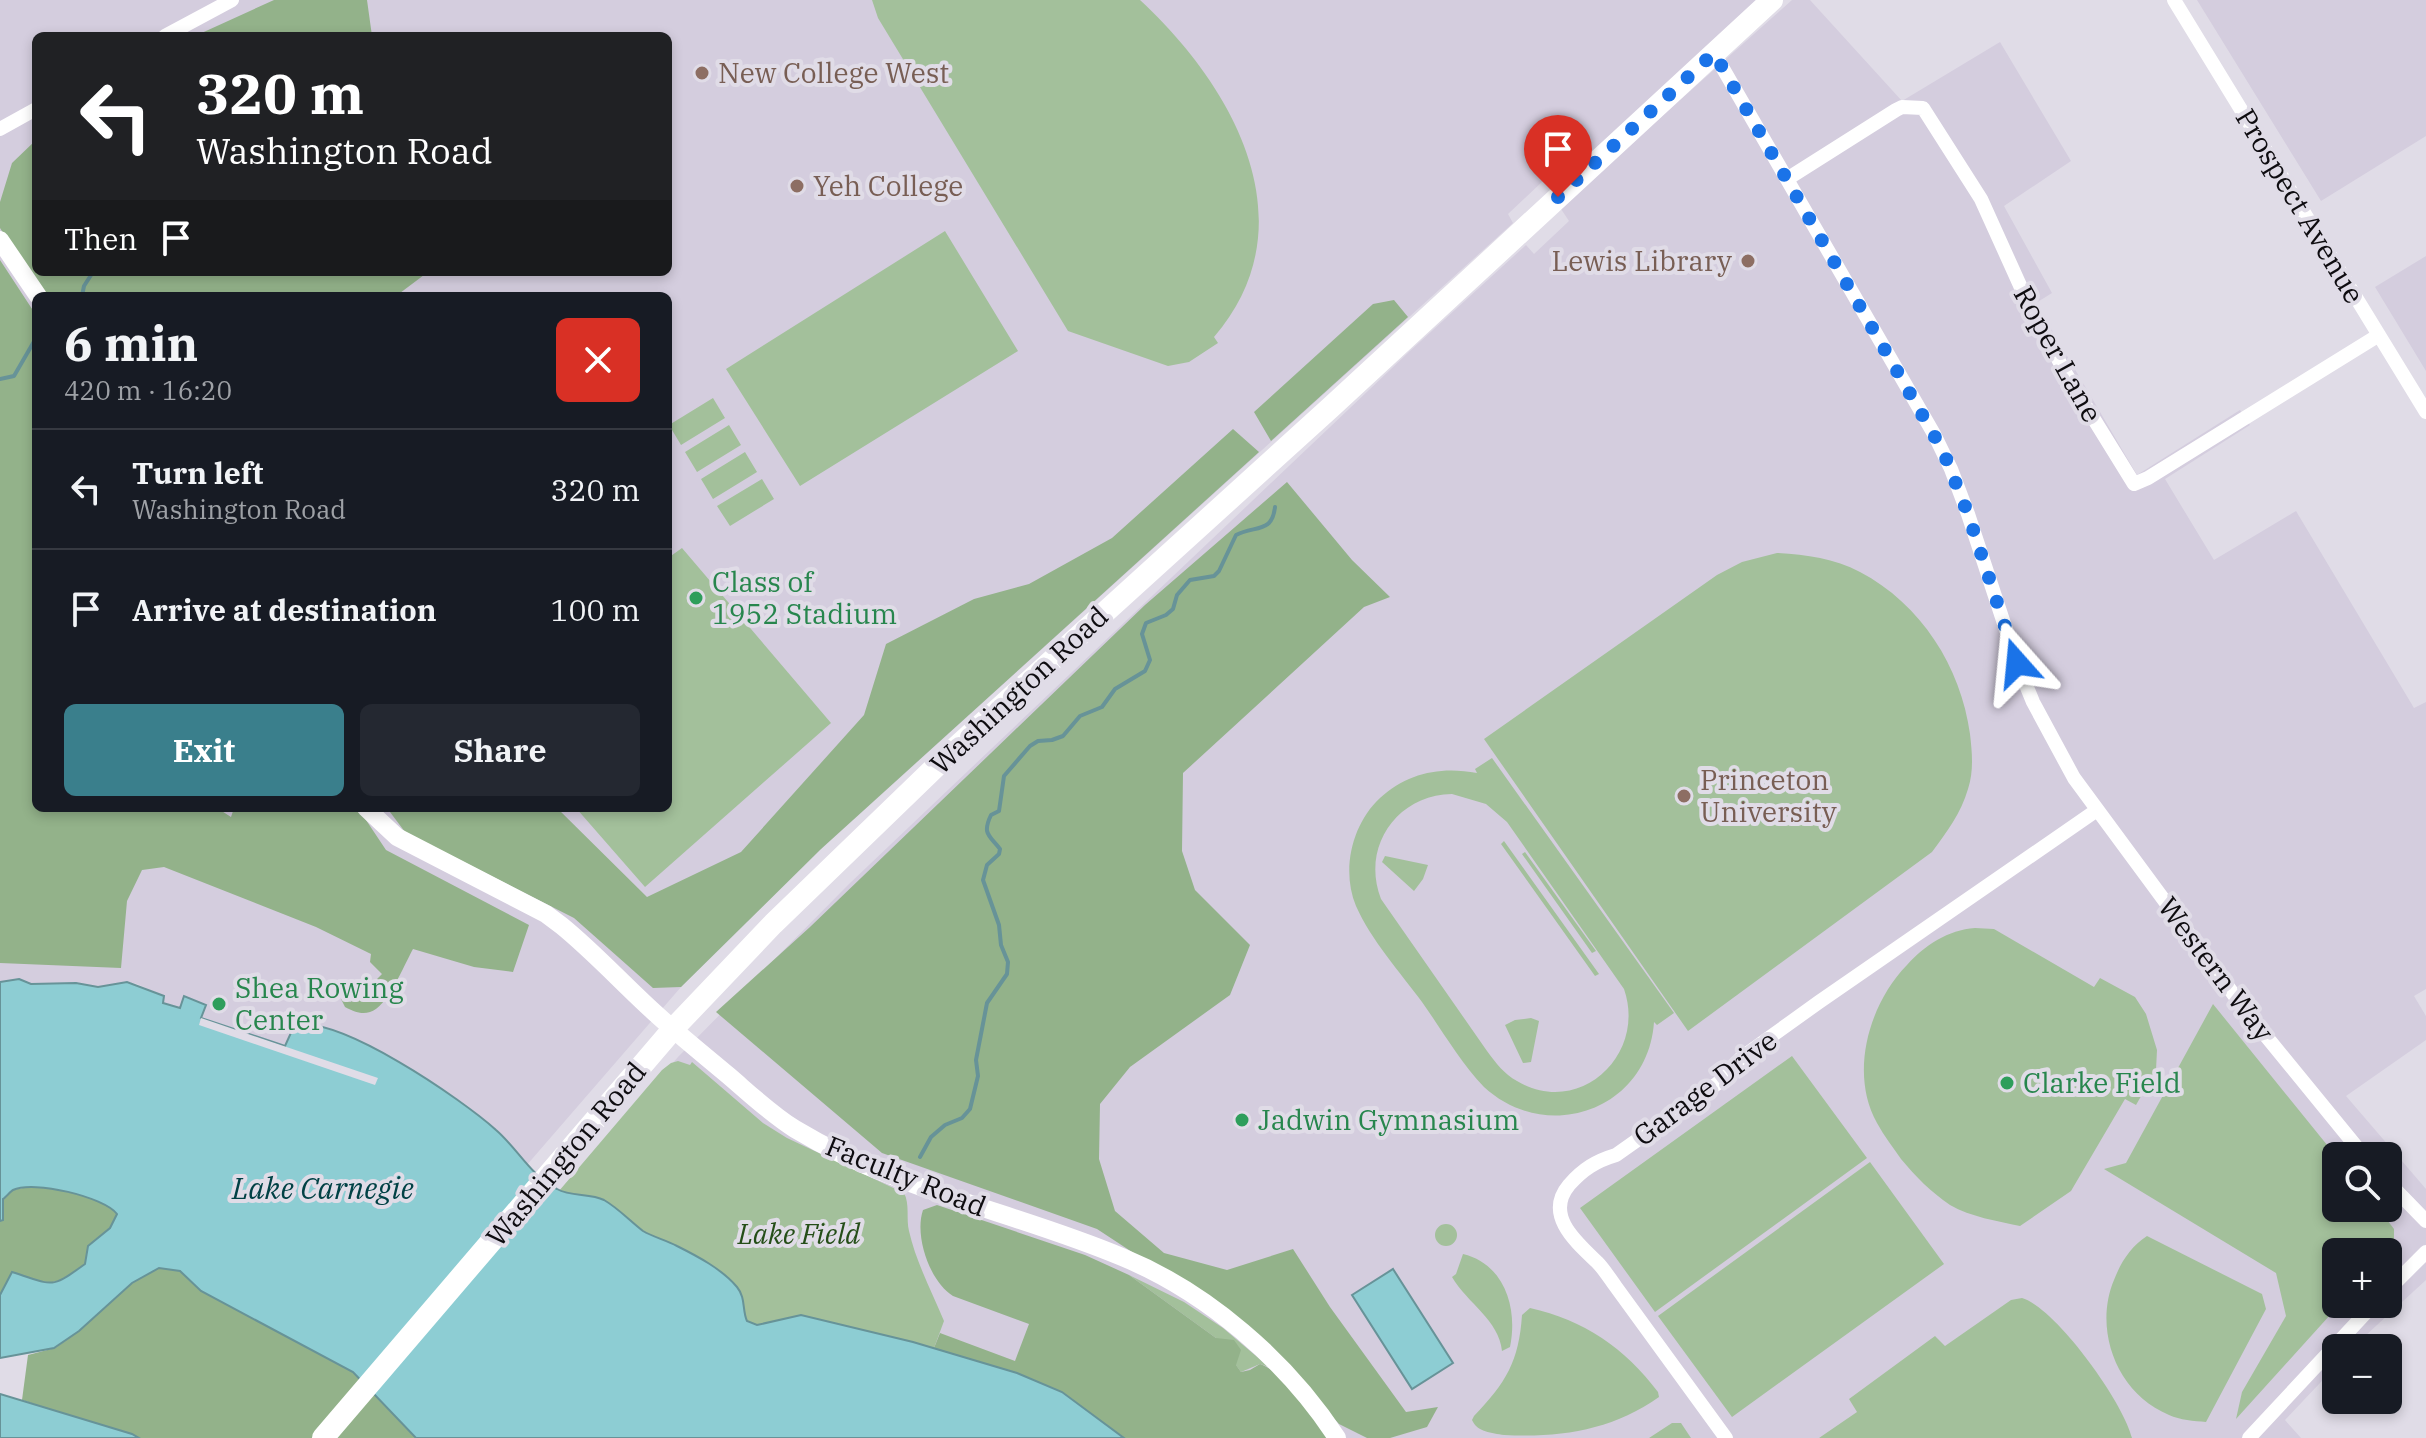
<!DOCTYPE html>
<meta charset="utf-8">
<style>
:root{--surface:#171b24;--page:#242831;--text:#f1f3f6;--muted:#9ea1a6;--line:#363941;--accent:#3a7f8c}
body{margin:0;font-family:"IBM Plex Serif",serif;background:var(--page);color:var(--text);height:100vh;display:flex;flex-direction:column;font-size:30px;white-space:nowrap}
*{box-sizing:border-box;margin:0}
p{font-size:26px;color:var(--muted)}
.icon{flex:none;width:44px;height:44px;fill:none;stroke:currentColor;stroke-width:2;stroke-linecap:round;stroke-linejoin:round}
.map{position:relative;flex:1;overflow:hidden}
.details{position:absolute;left:32px;top:292px;width:640px;height:520px;display:flex;flex-direction:column;background:var(--surface);border-radius:12px;box-shadow:0 4px 12px #0003}
.details>*{flex:none}
.hud{position:absolute;left:32px;top:32px;width:640px;height:244px;border-radius:12px;box-shadow:0 4px 12px #0003;background:#202124;color:#fff;overflow:hidden}
.fabs{position:absolute;left:2322px;top:1142px;display:grid;gap:16px}
.fabs a{display:grid;place-items:center;width:80px;height:80px;border-radius:12px;background:var(--surface);box-shadow:0 4px 12px #0003;font-size:40px}
.pin{position:absolute;display:grid;place-items:center;width:68px;height:68px;color:#fff;margin:-82px -34px;border-radius:50% 50% 50% 0;rotate:-45deg;box-shadow:0 0 8px #0007}
.pin .icon{rotate:45deg}
.me{position:absolute;width:88px;margin:-44px;rotate:342deg;stroke-linejoin:round;filter:drop-shadow(0 0 6px #0008)}
.turn{display:flex;align-items:center;gap:28px;height:168px;padding:0 32px;font-size:36px}
.turn .icon{width:104px;height:104px;stroke-width:2.5}
.turn b{display:block;font-size:56px;line-height:68px}
.then{display:flex;align-items:center;height:76px;padding:0 32px;background:#0003;gap:16px;font-size:30px}
.round{display:grid;place-items:center;flex:none;width:84px;height:84px;border-radius:12px;background:var(--page)}
.overview{display:flex;align-items:center;justify-content:space-between;height:136px;padding:0 32px}
h1{font-size:48px;font-weight:700;line-height:60px}
.action{display:flex;gap:16px;margin-top:auto;padding:16px 32px}
.action a{flex:1;height:92px;border-radius:12px;background:var(--accent);color:#fff;font-size:32px;font-weight:700;line-height:92px;text-align:center}
.action a+a{background:var(--page);color:var(--text)}
ul{padding:0;list-style:none}
li{display:flex;align-items:center;gap:24px;height:120px;padding:0 32px;border-top:2px solid var(--line)}
li div{flex:1}
li b{display:block;font-size:30px}
li em{font-style:normal}
.map>svg:first-child{display:block}
.built{fill:#d4cdde;fill-rule:evenodd}
.green{fill:#a3c09b;fill-rule:evenodd}
.forest{fill:#93b28a}
.water{fill:#8dcdd3;stroke:#679398;stroke-width:2}
.pier{fill:#e0dce7}
.lines{fill:none;stroke-linecap:round;stroke-linejoin:round}
.stream{stroke:#679398;stroke-width:4}
.minor{stroke:#fff;stroke-width:14}
.tertiary{stroke:#fff;stroke-width:18}
.primary{stroke:#fff;stroke-width:22}
.route{stroke:#1a73e8;stroke-width:14;stroke-dasharray:0 25.2}
.education-dot{fill:#8d6e63;stroke:#e0dce7;stroke-width:3}
.leisure-dot{fill:#2e9e5b;stroke:#e0dce7;stroke-width:3}
.labels{text-anchor:middle;stroke-width:8;stroke-linejoin:round;paint-order:stroke}
.education-label{font-size:28px;fill:#785e54;stroke:#e0dce7;text-anchor:start}
.street-label{font-size:28px;fill:#0e0c10;stroke:#e0dce7}
.leisure-label{font-size:28px;fill:#27864d;stroke:#e0dce7;text-anchor:start}
.park-label{font-size:28px;font-style:italic;fill:#254e18;stroke:#e0dce7}
.water-label{font-size:30px;font-style:italic;fill:#014145;stroke:#e0dce7}
</style>
<div class="map">
<svg width="2426" height="1438" viewBox="0 0 2426 1438">
<rect width="100%" height="100%" fill="#e0dce7"/>
<path class="built" d="M0,0H1759L1552,192L1544,180L1508,214L1513,223L821,849L681,987L526,1166L500,1133L468,1106L425,1078L352,1038L294,1026L285,1046L201,1018L206,1005L184,996L180,1008L162,1003L164,996L137,984L127,982L98,987L76,983L31,984L19,979L0,982ZM36,36H668V272H36ZM36,296H668V808H36Z
M1792,0H1810L1902,101L2000,42L2071,161L2004,206L2052,293L2036,303L2137,475L2240,410L2250,425L2165,479L2214,560L2296,511L2414,708L2426,702V989L2414,996L2426,1016V1040L2346,1096L2426,1189V1280L2352,1348H2336V1366L2285,1420L2301,1438H1124L1112,1427L559,1191L678,1057L849,884L1410,351L1526,245L1534,254L1569,221L1561,209L1576,193ZM2336,1156H2388V1208H2336ZM2336,1252H2388V1304H2336Z
M2197,0H2426V136L2321,201Z
M2426,256V371L2375,287Z"/>
<path class="green" d="M872,0H1140C1234,87 1311,224 1214,337L1218,343L1189,362L1168,366L1068,331L878,18Z
M945,231L1018,351L800,486L726,369Z
M713,398L725,418L681,445L669,425Z
M729,425L741,445L697,472L685,452Z
M745,452L757,472L713,499L701,479Z
M762,479L774,499L730,526L717,506Z
M682,548L831,723L645,887L576,808H668V558Z
M1777,553C1806,555 1834,558 1860,572C1921,604 1961,667 1970,734C1972,752 1974,771 1968,789C1961,813 1947,832 1932,852L1688,1031L1484,739L1717,575L1742,562Z
M1492,758L1674,1013L1657,1025L1654,1022C1648,1110 1547,1145 1484,1087C1460,1062 1442,1030 1422,1002C1400,972 1371,940 1356,906C1341,870 1352,824 1380,798C1407,773 1441,766 1477,773L1475,769ZM1452,794L1486,804L1507,822L1624,989C1647,1055 1579,1118 1517,1081C1504,1074 1496,1063 1487,1051L1381,899C1361,848 1396,795 1452,794Z
M1504,841L1599,974L1595,976L1501,844Z
M1525,852L1596,951L1592,953L1522,854Z
M1385,856L1428,865L1423,879L1414,891L1382,862Z
M1975,928L1994,929L2094,987L2100,978L2135,997L2146,1014L2157,1050L2156,1070L2136,1105L2125,1099L2071,1191L2020,1226C1997,1221 1971,1217 1950,1205C1931,1192 1916,1177 1901,1159C1893,1147 1884,1136 1877,1123C1849,1073 1869,1004 1907,965C1925,945 1948,930 1975,928Z
M2213,1004L2336,1156V1208H2378L2394,1229V1244L2387,1252H2336V1304H2340L2236,1419L2242,1392L2286,1316L2276,1273L2104,1169L2126,1163Z
M1531,1018L1539,1021L1531,1062L1523,1063L1505,1025L1515,1020Z
M1792,1056L1867,1158L1655,1312L1580,1208Z
M678,1061L690,1065L692,1062L763,1123L787,1138L904,1193C910,1204 906,1219 909,1231C916,1262 932,1292 944,1321L934,1348L802,1315L757,1325L747,1321L708,1263L646,1233L603,1199L559,1191L662,1070L671,1063Z
M1870,1162L1944,1264L1732,1417L1658,1316Z
M1435 1235a11 11 0 1 1 22 0a11 11 0 1 1-22 0Z
M2147,1236L2262,1294L2266,1309L2206,1422C2194,1421 2180,1420 2169,1415C2117,1394 2093,1330 2114,1280C2121,1262 2131,1246 2147,1236Z
M1463,1254C1505,1264 1518,1309 1510,1347L1502,1351C1499,1320 1468,1304 1452,1277L1456,1274Z
M1129,1275L1184,1302L1223,1328L1269,1367L1260,1364L1241,1372L1216,1338Z
M2022,1298C2056,1308 2124,1403 2132,1438H1819L1857,1412L1849,1399L1935,1336L1945,1346L2011,1300Z
M1530,1308C1584,1320 1625,1348 1658,1392L1659,1397C1612,1430 1561,1438 1504,1435C1492,1433 1477,1432 1472,1420L1474,1416C1506,1383 1519,1361 1522,1315Z
M1672,1423H1681L1691,1438H1649Z"/>
<path class="forest" d="M274,0H367L372,36H195Z
M36,140V272H428L396,296H43L0,228V202L12,163Z
M0,260L36,315V808H217L231,817L234,808H358L386,850L529,925L513,972L474,967L413,949C404,965 387,1008 370,1012C361,1015 353,1011 345,1007L341,999L351,1002L357,987L370,991L372,984L382,974L370,962L371,954L316,927L164,867L142,870L127,901L121,968L0,963Z
M1394,300L1408,317L1271,441L1254,412L1373,304Z
M1233,429L1259,452L821,849L681,987L653,988L574,918L405,832L387,808H557L647,897L741,852L864,715L886,644L974,599L1029,584L1112,538Z
M1287,482L1352,560L1390,597L1364,607L1183,773L1182,851L1195,890L1250,945L1230,995L1130,1067L1100,1104L1099,1159L1115,1211L1164,1253L1227,1270L1293,1249L1330,1307L1406,1412L1438,1407L1427,1427L1390,1438H1367L1339,1424L1263,1342L1193,1292L1097,1229L882,1153L716,1012L810,927L1145,605Z
M34,1186C56,1189 104,1197 117,1214L110,1228L88,1246L86,1264C49,1289 54,1285 13,1272L0,1295V1221L3,1219V1199L12,1190Z
M937,1205L1085,1255L1129,1275L1216,1338L1234,1340L1241,1350L1236,1365L1241,1372L1250,1370L1260,1364C1290,1376 1309,1412 1327,1438H1124L1062,1392L1017,1373L934,1348L940,1333L1015,1361L1029,1324L953,1296C930,1282 914,1236 923,1210Z
M159,1268L180,1271L201,1291L353,1372L416,1438H139L22,1400L28,1355L55,1348L79,1331L132,1283Z"/>
<path class="water" d="M19,979L31,984L76,983L98,987L127,982L164,996L163,1003L180,1008L184,996L206,1005L201,1018L285,1046L294,1026C337,1013 463,1100 496,1130C518,1149 530,1175 557,1189C571,1197 590,1193 604,1200C618,1208 630,1221 643,1231C653,1237 666,1240 677,1246C697,1256 722,1269 737,1287C746,1298 742,1310 747,1321L757,1325L801,1315L913,1342L1017,1373L1062,1392L1124,1438H416L353,1372L201,1291L180,1271L159,1268L132,1283L79,1331L54,1348L0,1358V1295L12,1272C54,1285 49,1290 85,1264L88,1246L110,1228L117,1214C104,1197 34,1180 13,1190C11,1191 5,1198 3,1199V1220L0,1221V982Z
M1393,1269L1453,1363L1412,1389L1352,1295Z
M0,1394L132,1434L139,1438H0Z"/>
<path class="pier" d="M201,1018L378,1078L375,1085L199,1025Z"/>
<g class="lines">
<path class="stream" d="M82,296L84,286L93,272
M0,379L14,376L36,338
M920,1157L931,1137L945,1125L962,1118L970,1109L978,1076L976,1060L987,1003L1007,974L1008,962L1001,945L999,925L983,880L987,865L999,854L1000,849C989,835 982,834 991,815L999,811L1004,776L1030,746L1038,741L1052,740L1063,736L1080,716L1102,707L1115,689L1145,671L1150,660L1142,634L1146,623L1166,615L1173,609L1177,595L1190,580L1214,576L1219,571L1236,535C1255,525 1272,534 1275,507"/>
<path class="minor" d="M2174,0L2426,412
M165,36L232,0
M1714,53L1934,434L1951,469L1968,514L2017,663L2033,702L2074,778L2248,1014L2364,1156
M0,129L36,109
M1787,179L1896,110L1902,107L1923,108L1981,199L2028,303L2066,374L2134,484L2148,478L2379,335
M2388,1182L2426,1221
M2388,1290L2426,1252
M1726,1438L1616,1287C1610,1279 1604,1269 1597,1262C1576,1242 1544,1215 1569,1185C1583,1169 1596,1161 1616,1155L1718,1083L1741,1058L1819,1002L2097,810
M2249,1438L2374,1304"/>
<path class="tertiary" d="M0,240L38,296
M366,808L397,837L546,914L562,926C595,953 624,985 655,1013C679,1035 704,1055 729,1076C750,1094 771,1114 795,1129C899,1192 1013,1211 1122,1257C1207,1292 1287,1361 1337,1438"/>
<path class="primary" d="M323,1438L673,1029L773,924L951,752L1330,408L1772,0"/>
</g>
<g class="lines">
<path class="route" d="M1558,197L1714,53L1943,451L1968,514L2017,663"/>
</g>
<g class="education-dot">
<circle cx="702" cy="73" r="8"/>
<circle cx="797" cy="186" r="8"/>
<circle cx="1748" cy="261" r="8"/>
<circle cx="1684" cy="796" r="8"/>
</g>
<g class="leisure-dot">
<circle cx="696" cy="598" r="8"/>
<circle cx="219" cy="1004" r="8"/>
<circle cx="2007" cy="1083" r="8"/>
<circle cx="1242" cy="1120" r="8"/>
</g>
<g class="labels">
<g class="education-label">
<text x="718" y="83">New College West</text>
<text x="813" y="196">Yeh College</text>
<text x="1732" y="271" text-anchor="end">Lewis Library</text>
<text x="1700" y="790">Princeton<tspan x="1700" dy="32">University</tspan></text>
</g>
<g class="street-label">
<text transform="translate(2300 206) rotate(59)" y="10">Prospect Avenue</text>
<text transform="translate(2058 354) rotate(61)" y="10">Roper Lane</text>
<text transform="translate(1019 690) rotate(-43)" y="10">Washington Road</text>
<text transform="translate(2216 969) rotate(53)" y="10">Western Way</text>
<text transform="translate(1705 1088) rotate(-37)" y="10">Garage Drive</text>
<text transform="translate(566 1154) rotate(-50)" y="10">Washington Road</text>
<text transform="translate(906 1176) rotate(22)" y="10">Faculty Road</text>
</g>
<g class="leisure-label">
<text x="712" y="592">Class of<tspan x="712" dy="32">1952 Stadium</tspan></text>
<text x="235" y="998">Shea Rowing<tspan x="235" dy="32">Center</tspan></text>
<text x="2023" y="1093">Clarke Field</text>
<text x="1258" y="1130">Jadwin Gymnasium</text>
</g>
<g class="park-label">
<text x="799" y="1244">Lake Field</text>
</g>
<g class="water-label">
<text x="323" y="1199">Lake Carnegie</text>
</g>
</g>
</svg>
<div class="fabs">
<a><svg class="icon" aria-label="search" viewBox="0 0 24 24"><circle cx="10" cy="10" r="6"/><path d="M15 15l6 6"/></svg></a>
<a>+</a>
<a>−</a>
</div>
<div class="pin" style="left:1558px;top:197px;background:#d93025"><svg class="icon" aria-label="arrive" viewBox="0 0 24 24"><path d="M6 21V4h12l-3 4 3 4H6"/></svg></div>
<svg class="me" style="left:2017px;top:663px" viewBox="-20 -20 40 40"><path d="M0-17L14 15 0 8-14 15z" fill="#1a73e8" stroke="#fff" stroke-width="4"/></svg>
<div class="hud">
<div class="turn"><svg class="icon" aria-label="left" viewBox="0 0 24 24"><path d="M17 20v-9H6M10 6l-5 5 5 5"/></svg><div><b>320 m</b>Washington Road</div></div>
<div class="then">Then<svg class="icon" aria-label="arrive" viewBox="0 0 24 24"><path d="M6 21V4h12l-3 4 3 4H6"/></svg></div>
</div>
<section class="details">
<div class="overview"><div><h1>6 min</h1><p>420 m · 16:20</p></div><a class="round" style="background:#d93025;color:#fff"><svg class="icon" aria-label="close" viewBox="0 0 24 24"><path d="M6 6l12 12M18 6L6 18"/></svg></a></div>
<ul>
<li><svg class="icon" aria-label="left" viewBox="0 0 24 24"><path d="M17 20v-9H6M10 6l-5 5 5 5"/></svg><div><b>Turn left</b><p>Washington Road</p></div><em>320 m</em></li>
<li><svg class="icon" aria-label="arrive" viewBox="0 0 24 24"><path d="M6 21V4h12l-3 4 3 4H6"/></svg><div><b>Arrive at destination</b></div><em>100 m</em></li>
</ul>
<div class="action"><a>Exit</a><a>Share</a></div>
</section>
</div>
